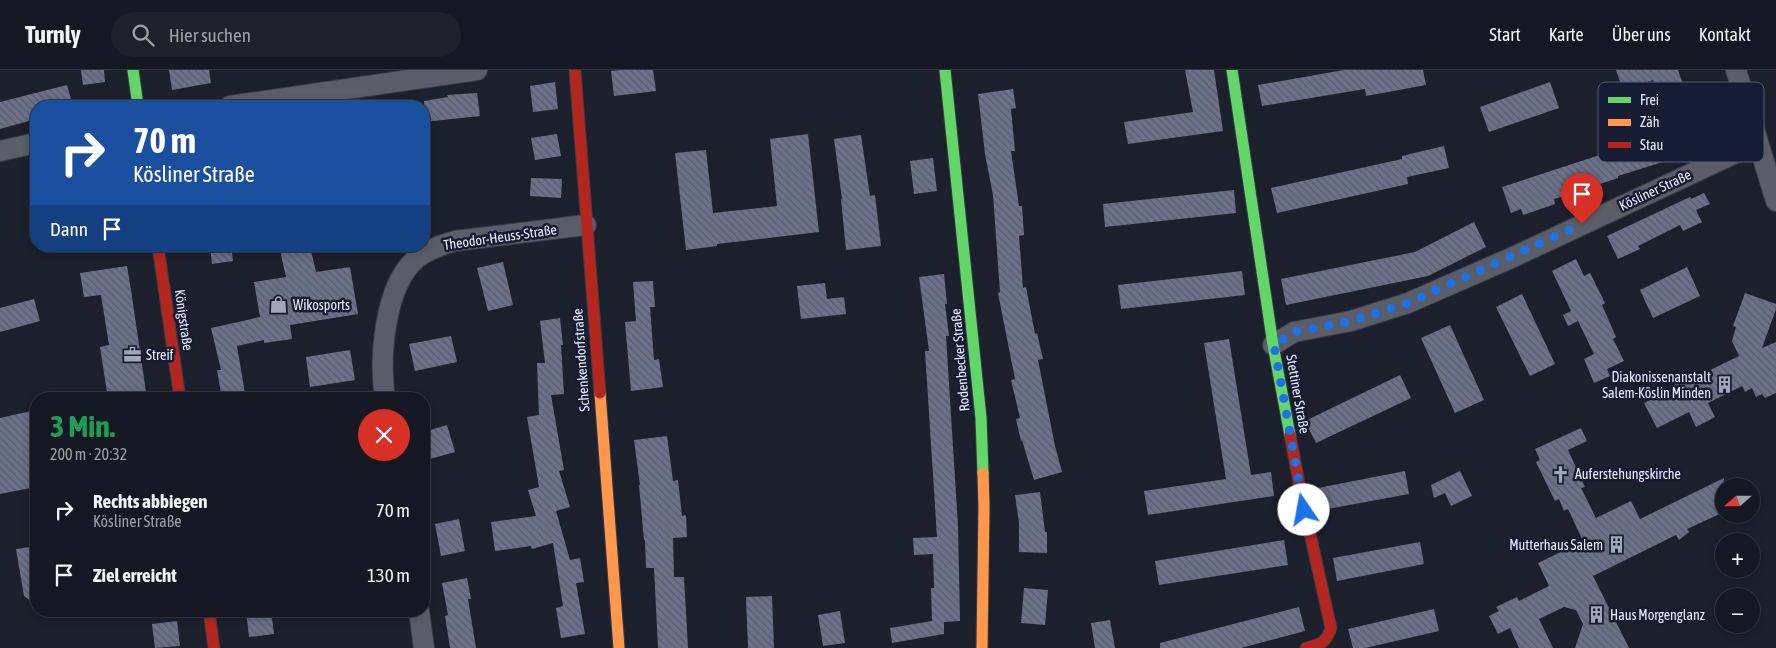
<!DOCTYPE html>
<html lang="de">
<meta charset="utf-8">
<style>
:root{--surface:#151822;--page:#1e212a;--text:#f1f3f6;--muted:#9da0a5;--line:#343740}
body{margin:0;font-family:"Asap Condensed",sans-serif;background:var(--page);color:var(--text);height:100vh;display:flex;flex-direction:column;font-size:19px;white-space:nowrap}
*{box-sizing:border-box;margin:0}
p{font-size:16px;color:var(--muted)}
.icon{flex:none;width:28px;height:28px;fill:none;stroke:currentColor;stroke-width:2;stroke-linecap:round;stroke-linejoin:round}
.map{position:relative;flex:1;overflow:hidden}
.panel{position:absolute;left:30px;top:322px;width:400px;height:225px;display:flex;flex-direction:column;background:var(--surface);border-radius:20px;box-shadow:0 2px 8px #0003,0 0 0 1px var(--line)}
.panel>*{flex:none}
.hud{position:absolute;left:30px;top:30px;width:400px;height:152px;border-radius:20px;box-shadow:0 2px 8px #0003,0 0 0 1px var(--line);background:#1a4fa0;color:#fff;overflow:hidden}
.needle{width:32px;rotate:249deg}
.tools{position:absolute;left:1715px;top:408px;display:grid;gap:10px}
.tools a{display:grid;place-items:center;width:45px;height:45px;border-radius:50%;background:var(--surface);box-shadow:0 2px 8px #0003,0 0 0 1px var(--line);font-size:25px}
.pin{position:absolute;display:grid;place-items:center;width:42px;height:42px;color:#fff;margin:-51px -21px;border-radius:50% 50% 50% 0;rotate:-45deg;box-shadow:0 0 5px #0007}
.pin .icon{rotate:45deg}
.me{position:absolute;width:55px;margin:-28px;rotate:348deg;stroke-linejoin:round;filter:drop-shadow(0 0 4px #0008)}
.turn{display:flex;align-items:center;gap:18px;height:105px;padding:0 20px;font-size:22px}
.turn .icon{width:65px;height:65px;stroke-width:2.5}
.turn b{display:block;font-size:35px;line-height:42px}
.then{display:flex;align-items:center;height:48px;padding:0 20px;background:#0003;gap:10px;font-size:19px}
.round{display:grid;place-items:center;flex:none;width:52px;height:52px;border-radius:26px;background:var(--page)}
.head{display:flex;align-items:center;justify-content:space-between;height:85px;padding:0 20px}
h1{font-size:30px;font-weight:700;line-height:38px;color:#1e9e55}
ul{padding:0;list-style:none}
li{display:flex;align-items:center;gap:15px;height:65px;padding:0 20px}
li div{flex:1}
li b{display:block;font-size:19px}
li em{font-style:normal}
header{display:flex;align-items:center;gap:30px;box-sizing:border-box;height:70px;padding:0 25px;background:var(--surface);border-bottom:1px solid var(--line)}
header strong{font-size:24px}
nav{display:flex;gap:28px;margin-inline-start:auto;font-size:18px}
.search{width:350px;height:45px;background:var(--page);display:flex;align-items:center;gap:12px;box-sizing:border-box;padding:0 18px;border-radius:28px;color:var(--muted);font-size:19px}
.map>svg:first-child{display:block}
.building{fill:url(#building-back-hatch)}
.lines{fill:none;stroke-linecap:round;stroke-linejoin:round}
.street-casing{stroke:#393c47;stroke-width:22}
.fast-casing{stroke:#393c47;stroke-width:13}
.slow-casing{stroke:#393c47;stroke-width:13}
.jam-casing{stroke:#393c47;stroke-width:13}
.street{stroke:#5a5d67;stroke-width:20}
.fast{stroke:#63d668;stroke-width:11}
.slow{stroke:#ff974d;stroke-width:11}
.jam{stroke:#b3261e;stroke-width:11}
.route{stroke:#1a73e8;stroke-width:9;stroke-dasharray:0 16.2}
.labels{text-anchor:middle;stroke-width:5;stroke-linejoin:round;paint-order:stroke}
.street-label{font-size:14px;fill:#e9efff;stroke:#161c33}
.poi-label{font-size:14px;fill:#e9efff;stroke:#161c33;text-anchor:start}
.key{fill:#161c33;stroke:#555b70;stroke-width:1}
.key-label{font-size:14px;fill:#e9efff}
</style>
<header>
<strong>Turnly</strong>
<div class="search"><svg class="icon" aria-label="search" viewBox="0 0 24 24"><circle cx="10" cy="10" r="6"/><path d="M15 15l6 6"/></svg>Hier suchen</div>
<nav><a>Start</a><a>Karte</a><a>Über uns</a><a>Kontakt</a></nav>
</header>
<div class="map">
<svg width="1776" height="578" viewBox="0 0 1776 578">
<defs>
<pattern id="building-back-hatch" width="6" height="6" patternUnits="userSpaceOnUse" patternTransform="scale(1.25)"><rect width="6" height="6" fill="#6b7188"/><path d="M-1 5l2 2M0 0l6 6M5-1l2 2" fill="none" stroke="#585c6a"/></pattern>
</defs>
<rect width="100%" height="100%" fill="#1c202d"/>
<path class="building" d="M81,0H104L105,12L83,15Z
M169,0H209L211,13L172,20Z
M621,0H653L656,21L614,26L611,1Z
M1185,0H1214L1223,61L1128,74L1124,52L1193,42Z
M1344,0H1423L1426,15L1366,26L1365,19L1262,36L1258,15Z
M1616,0H1678L1704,76L1677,85L1672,88V89L1618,106V108L1591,117L1564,124V126L1554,129L1555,134L1523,145L1521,139L1511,143L1502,117L1670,62L1653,10L1623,20Z
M555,12L558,39L533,42L530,16Z
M1550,12L1559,38L1489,62L1480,37Z
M67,15L73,36H36V49L0,59V32Z
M1013,19L1016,38L1011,39L1015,81H1011L1019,136H1022L1024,165L1019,166L1023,218L1026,217L1035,264L1037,263L1043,289L1038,290L1055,376L1062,402L1034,410L1022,370L1021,371L1016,349L1020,348L1011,310L1015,309L998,223L1000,222L993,125L985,84L978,24Z
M477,23L480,46L424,52V31L448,27L447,25Z
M557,64L561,86L535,90L531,68Z
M808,64L819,162L717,174V176L686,180L675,83L706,80L713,143L777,136L770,69Z
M861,65L870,126L875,125L881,176L846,180L841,129H842L834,69Z
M1444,76L1449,98L1407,107L1408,114L1277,143L1271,118L1402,89V86Z
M933,88L937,121L914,124L910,91Z
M531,108L562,109L561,128L530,126Z
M1234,120L1236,143L1105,157L1103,134Z
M1704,123L1710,134L1696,140L1702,152L1683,161L1680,155L1638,176L1640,179L1618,189L1607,166L1690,127L1691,129Z
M1474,152L1486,177L1428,206L1286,235L1281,209L1415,182Z
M210,176H231L233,191L212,194Z
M279,176H310L316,202L350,197L358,244L290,255L292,269L264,273V270L237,276L246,329H222L217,300H221L211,258L260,247L254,212L286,207Z
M1576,189L1584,206L1590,203L1605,233L1602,235L1616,267L1613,269L1624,291L1607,299L1610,306L1594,313L1584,289L1594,284L1578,251L1568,256L1563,245L1571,241L1552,201Z
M503,192L513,235L488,241L477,198Z
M127,196L131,220L147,329H108L100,277L109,275L101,225L84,227L80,203Z
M1687,197L1700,226L1653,248L1640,220Z
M1242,201L1245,225L1121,239L1118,215Z
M944,204L947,234H945L949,266H946L958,456L960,551L944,552V564L892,573L890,558L932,551L931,518H934L933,484L914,485L913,468L937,467L925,281H929L919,207Z
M653,211L655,237H650L654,290L659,289L663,317L631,321L625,252L636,251L633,212Z
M825,213L827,229L844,227L846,244L801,249L797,216Z
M1745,223L1776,234V239L1762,278L1776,272V323L1765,328L1762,324L1756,327L1752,318L1745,322L1742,316L1708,333L1715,347L1696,357L1689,342L1657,358L1644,333L1676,317L1674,313L1690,305L1692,309L1739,286L1732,271L1736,257L1733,256Z
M1522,224L1555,294L1530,306L1496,237Z
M34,229L40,251L0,262V238Z
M560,248L563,275H561L564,324L551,325L564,400L559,401L570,437L556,441L570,490L580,488L584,512L576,513L585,564L561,568L556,538L563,536L553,473L532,479L531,476L495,481L491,452L536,446L528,420L539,417L527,347L539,345L537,293H545L540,251Z
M1450,255L1484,330L1455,343L1421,268Z
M451,266L457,292L415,301L409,274Z
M1229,269L1251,405L1271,402L1274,426L1148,445L1144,421L1226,409L1204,273Z
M350,280L355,310L310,317L306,287Z
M1400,305L1411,328L1316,373L1305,351Z
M36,340V417L0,424V348Z
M447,355L455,382L430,389L424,368V362Z
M1581,358L1587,371L1568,380L1585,417L1581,418L1596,448L1631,431L1640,449L1724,408V442L1687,459L1689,462L1679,470L1676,465L1593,506L1629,578H1575L1583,554L1576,540L1564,537L1539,549L1553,578H1519L1510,558L1498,564L1489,546L1499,541L1496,537L1517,527L1519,531L1549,516L1538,493L1583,471L1568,439L1564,441L1559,429L1555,431L1536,392L1540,390L1535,379Z
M667,366L673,411L678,410L682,446L686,445L687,467L673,468L674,507H684L688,578H658L654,498H646L645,470H644L639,415H640L634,370Z
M1405,401L1409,424L1322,440L1318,418Z
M1460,401L1472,426L1451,436L1445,423L1434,428L1431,415Z
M1040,422L1045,462H1047V483L1019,482V453L1015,425Z
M459,449L465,481L441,486L435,454Z
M1284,470L1288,495L1159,515L1155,491Z
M1420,472L1424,494L1337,511L1333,488Z
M36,476V535L24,526L16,479Z
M467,508L471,529H468L476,578H450L445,546L448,545L442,513Z
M1024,518L1048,520L1045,555L1021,553Z
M772,526L774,578H748L746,527Z
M1299,537L1305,561L1241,578H1160V573Z
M1434,539L1439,561L1365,578H1353L1348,559Z
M246,541H271L274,564L249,567Z
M840,541L845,573L823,576L818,545Z
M1110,550L1115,578H1095L1091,553Z
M177,551L180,576L155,578L152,554Z"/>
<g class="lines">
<defs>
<path id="street" d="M1736,0L1776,131
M230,36L477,0
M0,81L36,73
M1273,275L1294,262L1351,251L1408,233L1511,188L1757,73
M385,329C379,289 384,215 417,188C429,179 441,175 455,171L586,155
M419,541L424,578"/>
<path id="fast" d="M133,0L138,36
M945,0L981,348L983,403
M1232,0L1273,275L1290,365"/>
<path id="slow" d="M600,323L619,578
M982,578L984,436L983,403"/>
<path id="jam" d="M575,0L600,323
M158,176L180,329
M1290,365L1301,423L1331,558C1326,573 1321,574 1306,578
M209,541L214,578"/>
</defs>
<use href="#street" class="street-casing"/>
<use href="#fast" class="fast-casing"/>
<use href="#slow" class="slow-casing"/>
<use href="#jam" class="jam-casing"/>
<use href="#street" class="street"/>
<use href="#fast" class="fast"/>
<use href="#slow" class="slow"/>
<use href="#jam" class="jam"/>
</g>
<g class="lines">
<path class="route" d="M1304,440L1274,275L1294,262L1351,251L1408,233L1582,154"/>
</g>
<defs>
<symbol id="shop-bare" viewBox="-9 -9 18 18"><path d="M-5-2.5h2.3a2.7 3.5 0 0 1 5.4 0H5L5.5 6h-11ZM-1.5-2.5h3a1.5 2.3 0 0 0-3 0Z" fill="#a1a7b6" stroke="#161c33" stroke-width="2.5" paint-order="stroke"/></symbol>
<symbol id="office-bare" viewBox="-9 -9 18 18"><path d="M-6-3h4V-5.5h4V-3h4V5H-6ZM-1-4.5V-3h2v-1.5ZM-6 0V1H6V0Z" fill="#a1a7b6" stroke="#161c33" stroke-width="2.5" paint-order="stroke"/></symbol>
<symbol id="building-bare" viewBox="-9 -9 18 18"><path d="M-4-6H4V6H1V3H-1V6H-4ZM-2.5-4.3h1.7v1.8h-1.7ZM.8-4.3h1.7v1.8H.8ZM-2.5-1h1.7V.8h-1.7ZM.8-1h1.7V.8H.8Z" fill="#a1a7b6" stroke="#161c33" stroke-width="2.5" paint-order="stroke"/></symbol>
<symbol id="church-bare" viewBox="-9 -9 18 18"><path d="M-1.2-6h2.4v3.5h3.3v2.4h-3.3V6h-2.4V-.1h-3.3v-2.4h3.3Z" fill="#a1a7b6" stroke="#161c33" stroke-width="2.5" paint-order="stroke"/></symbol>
</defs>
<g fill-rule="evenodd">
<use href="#shop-bare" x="266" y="222" width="25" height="25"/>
<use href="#office-bare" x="120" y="272" width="25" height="25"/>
<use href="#building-bare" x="1712" y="302" width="25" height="25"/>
<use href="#church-bare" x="1548" y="392" width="25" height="25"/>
<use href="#building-bare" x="1604" y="462" width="25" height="25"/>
<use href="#building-bare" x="1584" y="532" width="25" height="25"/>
</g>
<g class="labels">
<g class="street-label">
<text transform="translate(1655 120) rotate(-25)" y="5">Kösliner Straße</text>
<text transform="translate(500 167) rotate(-8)" y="5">Theodor-Heuss-Straße</text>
<text transform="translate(184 250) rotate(82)" y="5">Königstraße</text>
<text transform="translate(581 290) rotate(-94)" y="5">Schenkendorfstraße</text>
<text transform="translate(960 290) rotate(-95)" y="5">Rodenbecker Straße</text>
<text transform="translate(1298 324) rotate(80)" y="5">Stettiner Straße</text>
</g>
<g class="poi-label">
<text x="293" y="240">Wikosports</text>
<text x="146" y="290">Streif</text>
<text x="1711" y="312" text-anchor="end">Diakonissenanstalt<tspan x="1711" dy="16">Salem-Köslin Minden</tspan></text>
<text x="1575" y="409">Auferstehungskirche</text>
<text x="1603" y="480" text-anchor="end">Mutterhaus Salem</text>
<text x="1610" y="550">Haus Morgenglanz</text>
</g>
</g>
<rect x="1598" y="12" width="166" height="80" rx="8" class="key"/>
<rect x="1608" y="27" width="23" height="6" fill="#63d668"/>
<rect x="1608" y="49" width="23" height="7" fill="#ff974d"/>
<rect x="1608" y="72" width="23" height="6" fill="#b3261e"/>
<g class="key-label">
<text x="1640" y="35">Frei</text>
<text x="1640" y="57">Zäh</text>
<text x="1640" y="80">Stau</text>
</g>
</svg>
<div class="tools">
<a><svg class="needle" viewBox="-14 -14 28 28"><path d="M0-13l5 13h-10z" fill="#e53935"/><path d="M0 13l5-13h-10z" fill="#9da0a5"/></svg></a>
<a>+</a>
<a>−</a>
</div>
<div class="pin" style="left:1582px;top:154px;background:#d93025"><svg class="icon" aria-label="arrive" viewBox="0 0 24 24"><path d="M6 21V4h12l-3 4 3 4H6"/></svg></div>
<svg class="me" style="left:1304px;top:440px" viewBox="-20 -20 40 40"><circle r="19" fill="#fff"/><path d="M0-13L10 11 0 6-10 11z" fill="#1a73e8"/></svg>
<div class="hud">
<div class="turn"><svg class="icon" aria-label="right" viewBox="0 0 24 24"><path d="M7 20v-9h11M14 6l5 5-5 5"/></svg><div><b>70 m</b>Kösliner Straße</div></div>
<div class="then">Dann<svg class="icon" aria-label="arrive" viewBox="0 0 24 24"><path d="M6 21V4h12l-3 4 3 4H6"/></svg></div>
</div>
<section class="panel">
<div class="head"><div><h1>3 Min.</h1><p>200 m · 20:32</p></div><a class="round" style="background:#d93025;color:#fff"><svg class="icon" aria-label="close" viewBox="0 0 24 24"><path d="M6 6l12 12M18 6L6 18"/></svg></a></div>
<ul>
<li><svg class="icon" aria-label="right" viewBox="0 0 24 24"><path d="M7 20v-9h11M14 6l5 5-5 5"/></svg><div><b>Rechts abbiegen</b><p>Kösliner Straße</p></div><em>70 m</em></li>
<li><svg class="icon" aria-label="arrive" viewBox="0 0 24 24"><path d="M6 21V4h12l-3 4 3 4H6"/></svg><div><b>Ziel erreicht</b></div><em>130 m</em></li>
</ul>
</section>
</div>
